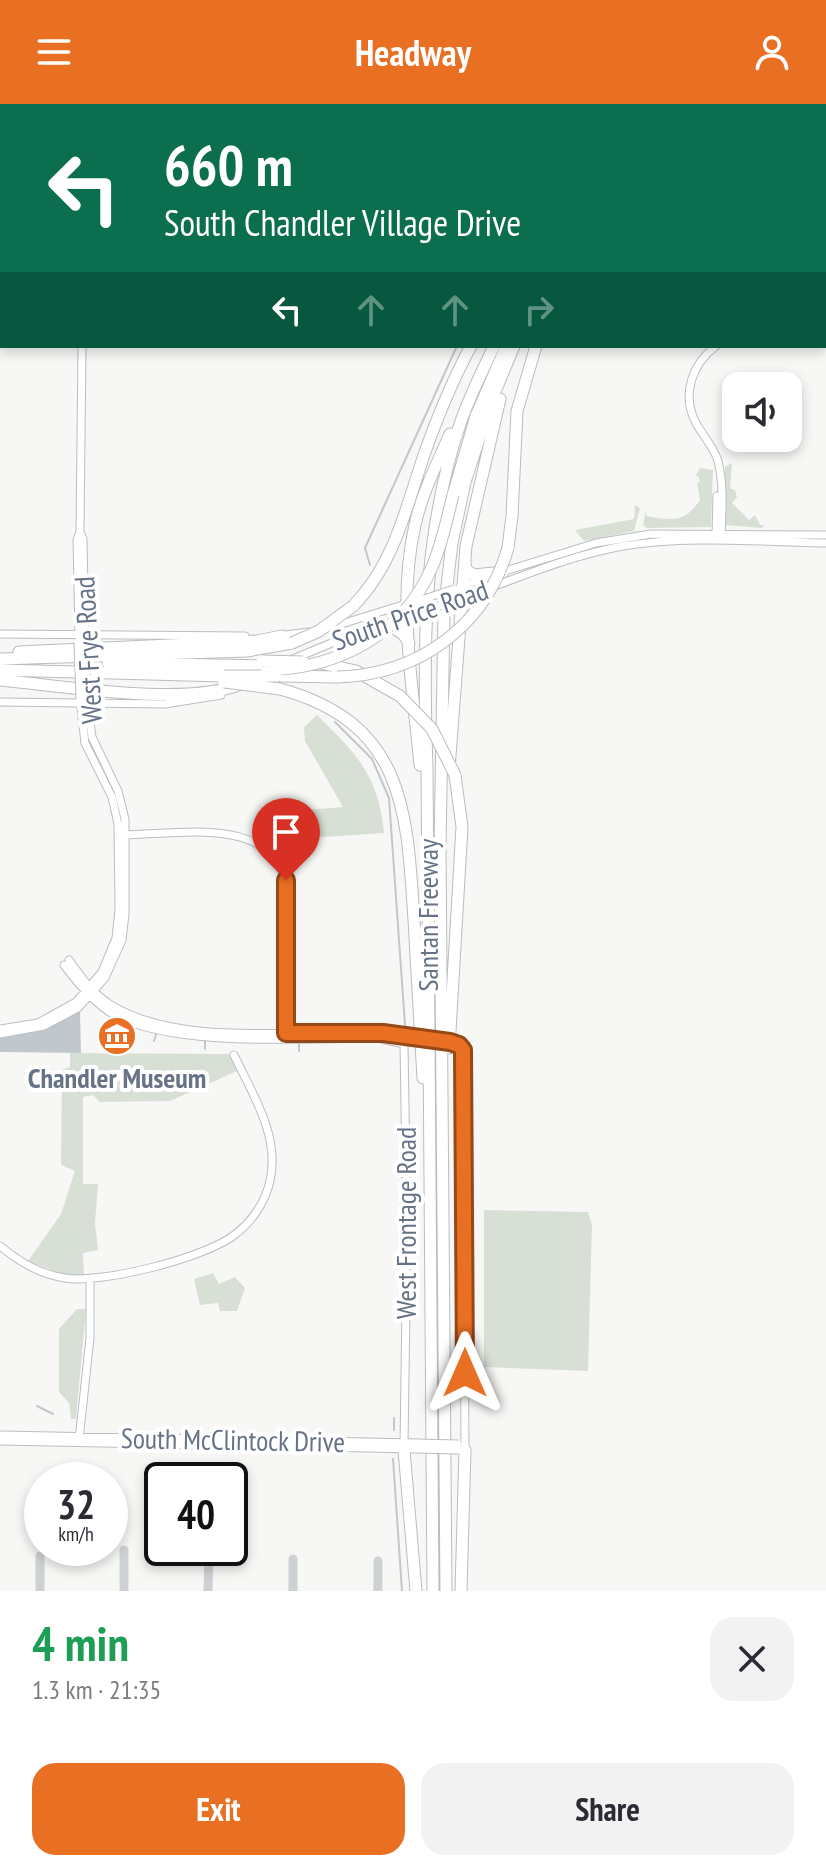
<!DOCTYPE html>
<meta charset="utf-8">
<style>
:root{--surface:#fff;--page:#f2f2f3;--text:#2b2b33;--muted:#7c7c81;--accent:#e96f23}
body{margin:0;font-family:"PT Sans Narrow",sans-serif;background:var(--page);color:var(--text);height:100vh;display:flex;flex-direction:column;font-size:30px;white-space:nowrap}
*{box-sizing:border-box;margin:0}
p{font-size:26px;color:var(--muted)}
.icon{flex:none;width:44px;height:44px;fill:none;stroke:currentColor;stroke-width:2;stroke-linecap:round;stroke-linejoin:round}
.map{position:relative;height:1487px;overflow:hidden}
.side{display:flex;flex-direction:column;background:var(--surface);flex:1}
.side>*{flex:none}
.top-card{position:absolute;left:0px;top:0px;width:826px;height:244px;box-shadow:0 4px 12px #0003;background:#0b6e4f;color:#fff;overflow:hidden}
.buttons{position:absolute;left:722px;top:268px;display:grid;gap:16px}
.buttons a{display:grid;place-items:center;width:80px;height:80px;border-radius:16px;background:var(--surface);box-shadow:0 4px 12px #0003;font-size:40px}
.speed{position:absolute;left:24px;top:1358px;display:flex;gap:16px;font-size:40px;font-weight:700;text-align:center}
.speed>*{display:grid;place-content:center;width:104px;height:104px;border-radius:50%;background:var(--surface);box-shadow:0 4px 12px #0003;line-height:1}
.speed small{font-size:20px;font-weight:400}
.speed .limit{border:4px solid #111;border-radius:12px;background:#fff;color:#111}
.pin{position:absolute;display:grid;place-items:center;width:68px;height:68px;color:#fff;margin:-82px -34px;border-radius:50% 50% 50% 0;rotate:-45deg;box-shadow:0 0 8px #0007}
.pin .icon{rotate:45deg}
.me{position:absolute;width:88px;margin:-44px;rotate:0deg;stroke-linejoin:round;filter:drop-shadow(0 0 6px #0008)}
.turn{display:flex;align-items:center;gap:28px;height:168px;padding:0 32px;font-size:36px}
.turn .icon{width:104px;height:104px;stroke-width:2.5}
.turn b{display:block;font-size:56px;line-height:68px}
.lanes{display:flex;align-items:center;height:76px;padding:0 32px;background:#0003;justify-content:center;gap:40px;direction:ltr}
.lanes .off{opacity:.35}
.round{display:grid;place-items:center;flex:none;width:84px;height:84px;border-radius:24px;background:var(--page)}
.overview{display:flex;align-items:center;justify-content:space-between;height:136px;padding:0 32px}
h1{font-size:48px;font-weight:700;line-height:60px;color:#1e9e55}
.cta{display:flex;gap:16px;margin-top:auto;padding:16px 32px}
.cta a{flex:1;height:92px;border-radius:24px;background:var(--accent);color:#fff;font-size:32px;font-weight:700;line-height:92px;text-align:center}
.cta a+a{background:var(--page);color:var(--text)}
header{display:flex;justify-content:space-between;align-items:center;height:104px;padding:0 32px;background:var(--accent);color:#fff;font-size:36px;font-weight:700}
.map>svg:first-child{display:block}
.green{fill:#d8e0d6}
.water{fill:#c0c8ce}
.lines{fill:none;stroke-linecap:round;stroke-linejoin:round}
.stream{stroke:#c0c8ce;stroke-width:2}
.taxiway{stroke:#cfd2d4;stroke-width:9}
.secondary-casing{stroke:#babdc3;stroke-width:9}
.highway-casing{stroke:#babcc0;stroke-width:13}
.secondary{stroke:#fff;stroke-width:7}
.highway{stroke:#fff;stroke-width:11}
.secondary-bridge-casing{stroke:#babdc3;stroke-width:9;stroke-linecap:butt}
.highway-bridge-casing{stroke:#babcc0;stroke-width:13;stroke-linecap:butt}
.secondary-bridge{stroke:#fff;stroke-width:7}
.highway-bridge{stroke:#fff;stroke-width:11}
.route-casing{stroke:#974817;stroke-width:20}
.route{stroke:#e96f23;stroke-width:14}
.labels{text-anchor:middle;stroke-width:8;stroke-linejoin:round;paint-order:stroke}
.street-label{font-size:28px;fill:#667387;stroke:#fff}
.poi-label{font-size:28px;font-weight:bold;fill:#667387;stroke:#fff}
</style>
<header><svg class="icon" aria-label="menu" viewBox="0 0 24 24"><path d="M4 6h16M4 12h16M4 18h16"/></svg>Headway<svg class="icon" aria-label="person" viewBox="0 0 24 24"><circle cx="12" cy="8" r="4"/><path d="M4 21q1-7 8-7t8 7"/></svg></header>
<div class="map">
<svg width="826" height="1487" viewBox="0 0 826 1487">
<rect width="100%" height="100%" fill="#f7f8f5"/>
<path class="green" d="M732,359L730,384L735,386L737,393L732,399L749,416L755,411L760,421H764L762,424L725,421V363Z
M700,364L713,366L711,423L647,424L643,421L646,405V412C674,417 685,418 700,396L697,379L700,377L698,372L695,373Z
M635,401L640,404L634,427L584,437L575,426L634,415Z
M317,611C356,649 379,672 384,729L308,734L300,724L299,714L306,706L343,703L305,637L304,623Z
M70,949L229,950L237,967L170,997L100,998L93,991L83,993V1080H98L95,1119L98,1146L83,1149L84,1172L65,1171L28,1157L61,1110L75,1067L61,1061L62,966L70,963Z
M484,1106L588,1108L592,1121L588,1267L484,1263Z
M213,1169L219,1180L235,1173L245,1184L237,1207H220L218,1199L200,1201L194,1175Z
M77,1205H86L76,1315H71L69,1299L59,1288V1225Z"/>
<path class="water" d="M80,907L81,949L0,948V932L42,926Z"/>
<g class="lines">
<path class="stream" d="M619,2L620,0
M370,461L365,444L457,242
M335,618L372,655L389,694L405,921
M154,937L157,927
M205,945V937
M299,947V939
M37,1302L53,1310
M394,1326V1314
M393,1355L402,1487"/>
<path class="taxiway" d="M378,1457V1487
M40,1487V1452
M124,1487V1446
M208,1487L209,1452
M293,1487V1455"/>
<defs>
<path id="secondary" d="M86,2V0
M482,2V0
M0,146H2
M824,220H826
M82,242L80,428L83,435L85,531
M716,242C692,260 681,291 696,319C703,332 714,343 718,357C724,381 722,406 721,431
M716,432L717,392
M502,468L596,439L651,430L826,431
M460,482L486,474
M460,495C513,476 567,452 623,442C689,431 759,438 826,439
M325,525L409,499
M0,530L245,532
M278,532L309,528
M79,533L77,436L80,428
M293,555L351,531
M0,598L165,600L221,591
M125,731C184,730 282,709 288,793L285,933
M69,856C81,873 93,890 111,901C191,949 320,919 410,932
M64,861C78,880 95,900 116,912C180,944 305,934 377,934L404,940
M0,925L38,919L76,898L102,868L116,834L119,806L118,720L112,693L85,639L80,595
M0,930L44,922L78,904L105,874L122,836L125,810V715L118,687L92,633L87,596
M456,939L463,948L465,1346
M404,940L407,1132L404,1341
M0,1142C20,1158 39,1170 65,1174C102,1180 203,1154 233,1132C251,1119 265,1099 270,1077C280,1032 253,991 234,951
M0,1331L417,1339
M79,1336L90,1234V1176
M0,1337L417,1345"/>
<path id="highway" d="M633,2L635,0
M659,2L660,0
M453,391L476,312L506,243
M508,444L512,412L517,307L536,242
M465,458L466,466L474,471L503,468
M353,502C394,461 406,404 424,351C437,314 452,277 471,242
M350,531L394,524L403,530L409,539
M19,548L257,537L282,532
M0,555L247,547L292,539
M108,559L268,562
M320,559L356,567L400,592
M0,566L224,572
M281,572L337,573
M0,576C63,582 185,603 241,580
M280,585C405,619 407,707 414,816C417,869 420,921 423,974
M420,661C413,583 397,499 415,421C422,389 437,360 450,330
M449,665L466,442L500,295
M449,944L462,723L455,671
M404,1346L416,1487
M433,1487L427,663C423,547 422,432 460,320C469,293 482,268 494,242
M446,1487L440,743L444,508L452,439L465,378L492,295L514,242
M461,1487L465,1346"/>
</defs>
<use href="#secondary" class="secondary-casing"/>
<use href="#highway" class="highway-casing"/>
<use href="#secondary" class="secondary"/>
<use href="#highway" class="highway"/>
<defs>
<path id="secondary-bridge" d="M415,498L454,485
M414,510L454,497
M78,538L80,594
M85,538L87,595
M410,932L456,939
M417,1339L458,1340
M417,1345L458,1346"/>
<path id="highway-bridge" d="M292,539L319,527L353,502
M262,557L303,558
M267,566C338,564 403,531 432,463C442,440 447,415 453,391
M224,572H276
M337,573C418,571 485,523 508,444
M224,578L280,585
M400,592L432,625L455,671"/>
</defs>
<use href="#secondary-bridge" class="secondary-bridge-casing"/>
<use href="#highway-bridge" class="highway-bridge-casing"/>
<use href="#secondary-bridge" class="secondary-bridge"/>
<use href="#highway-bridge" class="highway-bridge"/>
</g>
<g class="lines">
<defs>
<path id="route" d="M286,776V929H383L450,938L459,941L463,946L465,1269"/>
</defs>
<use href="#route" class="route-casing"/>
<use href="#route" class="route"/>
</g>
<defs>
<symbol id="museum-disc" viewBox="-11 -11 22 22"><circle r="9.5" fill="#e96f23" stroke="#fff"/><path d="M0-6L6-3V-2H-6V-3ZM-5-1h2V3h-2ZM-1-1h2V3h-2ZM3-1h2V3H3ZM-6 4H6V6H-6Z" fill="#fff"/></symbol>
</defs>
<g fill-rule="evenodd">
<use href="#museum-disc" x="95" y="910" width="44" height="44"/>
</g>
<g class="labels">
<g class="street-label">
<text transform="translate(410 511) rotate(-19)" y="10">South Price Road</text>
<text transform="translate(88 546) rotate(-93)" y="10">West Frye Road</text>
<text transform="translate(428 811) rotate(-90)" y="10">Santan Freeway</text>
<text transform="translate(406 1119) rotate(-90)" y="10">West Frontage Road</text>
<text transform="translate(233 1336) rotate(1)" y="10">South McClintock Drive</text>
</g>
<g class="poi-label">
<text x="117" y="984">Chandler Museum</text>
</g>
</g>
</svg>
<div class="buttons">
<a><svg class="icon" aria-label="sound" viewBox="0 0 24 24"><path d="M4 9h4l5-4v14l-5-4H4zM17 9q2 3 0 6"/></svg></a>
</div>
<div class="speed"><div>32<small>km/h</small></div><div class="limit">40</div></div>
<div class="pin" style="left:286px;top:776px;background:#d93025"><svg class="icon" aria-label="arrive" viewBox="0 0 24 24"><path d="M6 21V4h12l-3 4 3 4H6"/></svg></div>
<svg class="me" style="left:465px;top:1269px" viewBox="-20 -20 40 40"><path d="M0-17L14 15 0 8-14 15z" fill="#e96f23" stroke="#fff" stroke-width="4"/></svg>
<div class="top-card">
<div class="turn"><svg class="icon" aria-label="left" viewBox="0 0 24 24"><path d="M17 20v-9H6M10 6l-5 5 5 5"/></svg><div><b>660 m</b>South Chandler Village Drive</div></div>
<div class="lanes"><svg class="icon" aria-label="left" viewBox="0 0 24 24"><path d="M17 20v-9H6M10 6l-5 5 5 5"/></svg><svg class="icon off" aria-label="ahead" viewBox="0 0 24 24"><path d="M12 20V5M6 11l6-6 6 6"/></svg><svg class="icon off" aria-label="ahead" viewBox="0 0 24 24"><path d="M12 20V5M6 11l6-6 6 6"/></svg><svg class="icon off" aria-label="right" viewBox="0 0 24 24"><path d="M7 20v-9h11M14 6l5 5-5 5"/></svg></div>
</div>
</div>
<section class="side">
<div class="overview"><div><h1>4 min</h1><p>1.3 km · 21:35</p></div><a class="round"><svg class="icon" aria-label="close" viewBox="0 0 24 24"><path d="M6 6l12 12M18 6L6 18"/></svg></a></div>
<div class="cta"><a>Exit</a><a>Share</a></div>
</section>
